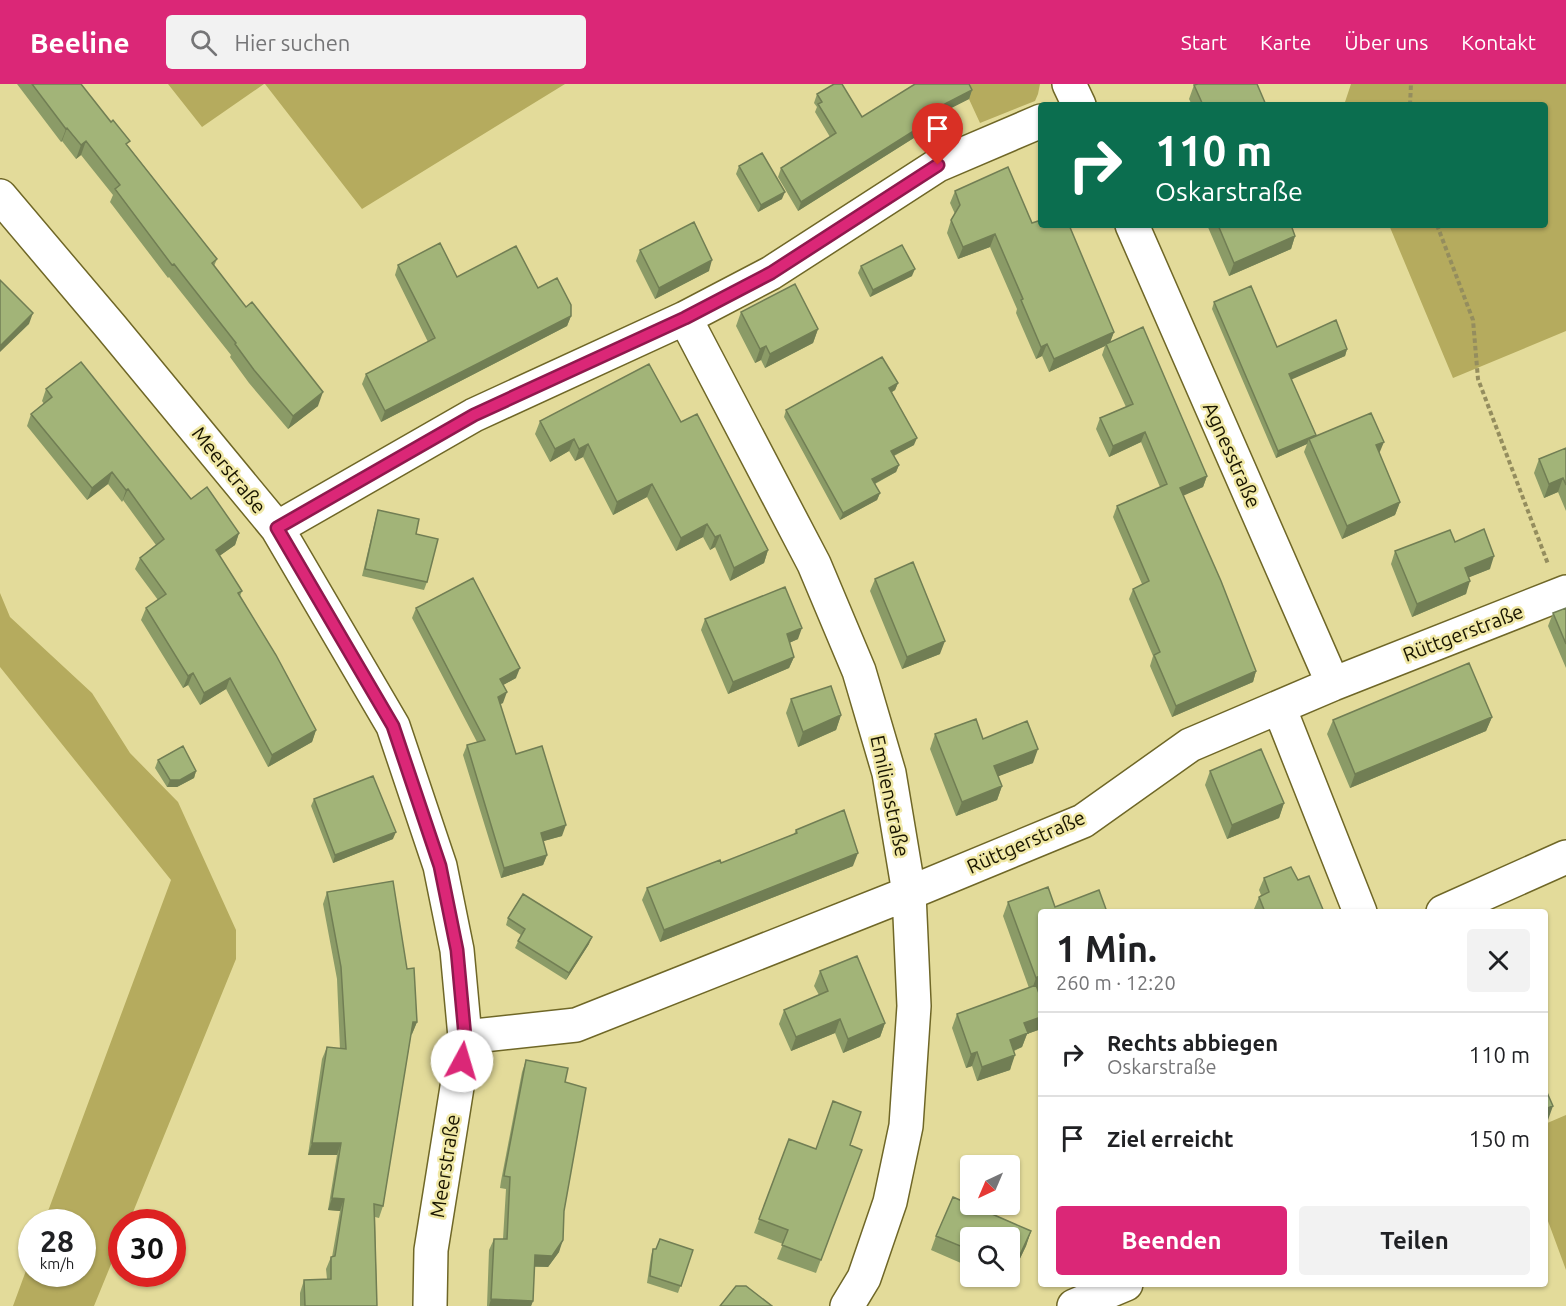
<!DOCTYPE html>
<html lang="de">
<meta charset="utf-8">
<style>
:root{--surface:#fff;--page:#f2f2f2;--text:#202124;--muted:#757577;--line:#e0e0e0;--accent:#db2777}
body{margin:0;font-family:Ubuntu,sans-serif;background:var(--page);color:var(--text);height:100vh;display:flex;flex-direction:column;font-size:22px;white-space:nowrap}
*{box-sizing:border-box;margin:0}
p{font-size:20px;color:var(--muted)}
.icon{flex:none;width:33px;height:33px;fill:none;stroke:currentColor;stroke-width:2;stroke-linecap:round;stroke-linejoin:round}
.map{position:relative;flex:1;overflow:hidden}
.sheet{position:absolute;left:1038px;top:825px;width:510px;height:378px;display:flex;flex-direction:column;background:var(--surface);border-radius:6px;box-shadow:0 2px 4px #0004}
.sheet>*{flex:none}
.top-card{position:absolute;left:1038px;top:18px;width:510px;height:126px;border-radius:6px;box-shadow:0 2px 4px #0004;background:#0b6e4f;color:#fff;overflow:hidden}
.needle{width:39px;rotate:224deg}
.fabs{position:absolute;left:960px;top:1071px;display:grid;gap:12px}
.fabs a{display:grid;place-items:center;width:60px;height:60px;border-radius:6px;background:var(--surface);box-shadow:0 2px 4px #0004;font-size:30px}
.speed{position:absolute;left:18px;top:1125px;display:flex;gap:12px;font-size:30px;font-weight:700;text-align:center}
.speed>*{display:grid;place-content:center;width:78px;height:78px;border-radius:50%;background:var(--surface);box-shadow:0 2px 4px #0004;line-height:1}
.speed small{font-size:15px;font-weight:400}
.speed .limit{border:9px solid #d22;background:#fff;color:#111}
.pin{position:absolute;display:grid;place-items:center;width:51px;height:51px;color:#fff;margin:-62px -26px;border-radius:50% 50% 50% 0;rotate:-45deg;box-shadow:0 0 6px #0007}
.pin .icon{rotate:45deg}
.me{position:absolute;width:66px;margin:-33px;rotate:6deg;stroke-linejoin:round;filter:drop-shadow(0 0 4px #0008)}
.turn{display:flex;align-items:center;gap:21px;height:126px;padding:0 18px;font-size:27px}
.turn .icon{width:78px;height:78px;stroke-width:2.5}
.turn b{display:block;font-size:42px;line-height:51px}
.round{display:grid;place-items:center;flex:none;width:63px;height:63px;border-radius:6px;background:var(--page)}
.overview{display:flex;align-items:center;justify-content:space-between;height:102px;padding:0 18px}
h1{font-size:36px;font-weight:700;line-height:45px}
.button{display:flex;gap:12px;margin-top:auto;padding:12px 18px}
.button a{flex:1;height:69px;border-radius:6px;background:var(--accent);color:#fff;font-size:24px;font-weight:700;line-height:69px;text-align:center}
.button a+a{background:var(--page);color:var(--text)}
ul{padding:0;list-style:none}
li{display:flex;align-items:center;gap:18px;height:84px;padding:0 18px;border-top:2px solid var(--line)}
li div{flex:1}
li b{display:block;font-size:22px}
li em{font-style:normal}
header{display:flex;align-items:center;gap:36px;box-sizing:border-box;height:84px;padding:0 30px;background:var(--accent);color:#fff}
header strong{font-size:28px}
nav{display:flex;gap:33px;margin-inline-start:auto;font-size:21px}
.search{width:420px;height:54px;background:var(--page);display:flex;align-items:center;gap:15px;box-sizing:border-box;padding:0 21px;border-radius:6px;color:var(--muted);font-size:22px}
.map>svg:first-child{display:block}
.green{fill:#b5ab5e}
.lines{fill:none;stroke-linecap:round;stroke-linejoin:round}
.street-casing{stroke:#6f6727;stroke-width:36}
.path{stroke:#948d5e;stroke-width:4;stroke-dasharray:4.5 3;stroke-linecap:butt}
.street{stroke:#fff;stroke-width:33}
.wall{fill:#8b9b67}
.shaded-wall{fill:#717e54}
.building{fill:#a2b478;stroke:#717e54;stroke-width:1.5}
.route-casing{stroke:#8e194d;stroke-width:15}
.route{stroke:#db2777;stroke-width:10}
.labels{text-anchor:middle;stroke-width:5;stroke-linejoin:round;paint-order:stroke}
.street-label{font-size:20px;fill:#191500;stroke:#f0e8a6}
</style>
<header>
<strong>Beeline</strong>
<div class="search"><svg class="icon" aria-label="search" viewBox="0 0 24 24"><circle cx="10" cy="10" r="6"/><path d="M15 15l6 6"/></svg>Hier suchen</div>
<nav><a>Start</a><a>Karte</a><a>Über uns</a><a>Kontakt</a></nav>
</header>
<div class="map">
<svg width="1566" height="1222" viewBox="0 0 1566 1222">
<rect width="100%" height="100%" fill="#e3db9a"/>
<path class="green" d="M168,0H264L202,43Z
M265,0H565L362,125Z
M962,0H1040L1038,10L1035,17L980,39Z
M1351,0H1566V247L1453,294L1389,141H1545V21H1344Z
M0,509L10,533L92,609L130,669L178,718L236,846V875L129,1138H122L121,1156L94,1222H13L31,1173L32,1190H82V1138H44L171,796L0,583Z
M1566,1031V1186L1545,1129V1040Z"/>
<g class="lines">
<defs>
<path id="street" d="M1069,0L1079,21
M0,112L111,243L277,444L393,642L440,782L457,866L465,953L431,1166L430,1222
M1132,141L1333,600
M685,234L814,480L859,587L889,689L909,809L914,922L906,1042L890,1118L864,1194L847,1222
M277,444L474,331L685,234L771,189L938,81L1041,37
M1279,623L1360,828
M1443,828L1566,773
M465,953L576,941L909,809L1083,737L1190,661L1333,600L1566,508
M1074,1222L1126,1200"/>
</defs>
<use href="#street" class="street-casing"/>
<path class="path" d="M1410,21L1411,0
M1437,141L1473,236L1478,295L1548,480"/>
<use href="#street" class="street"/>
</g>
<path class="wall" d="M17,0H81L128,62L217,175L214,182L318,322L288,345L249,299L230,273L231,271L169,193L168,194L110,118L113,111L81,71L76,75L62,57L61,58Z
M1194,1L1266,21H1192L1189,15Z
M972,6L969,15L938,30L936,40L798,127L778,93L781,84L830,53L815,28L817,23L814,19L817,10L862,33Z
M739,82L782,115L758,128L736,90Z
M955,107L1032,139L1114,248L1110,258L1207,392L1203,403L1183,411L1256,587L1253,598L1172,633L1150,582L1153,572L1129,515L1133,505L1142,500L1113,433L1117,422L1160,403L1141,358L1109,373L1096,345L1100,334L1126,323L1102,271L1105,262L1049,288L1042,272L1036,275L1016,229L1017,225L990,163L958,175L947,149L951,136L955,130L950,119Z
M1207,141H1291L1295,152L1291,165L1229,192Z
M640,166L709,187L655,215L636,177Z
M398,181L457,193L538,204L571,232L567,242L381,338L362,300L366,290L428,258L395,191Z
M861,182L912,192L870,213L858,189Z
M1214,218L1277,263L1347,265L1345,272L1291,295L1316,351L1315,352L1379,369L1400,418L1395,431L1342,455L1304,368L1307,360L1276,374L1212,225Z
M741,228L818,245L813,259L765,284L761,276L755,279L736,242Z
M898,299L895,306L892,308L914,361L894,372L899,381L896,388L875,400L880,409L877,416L840,436L784,333L786,326Z
M46,305L191,415L239,449L235,461L219,472L242,507L240,512L316,646L312,658L268,683L226,605L200,621L188,601L183,604L141,536L146,524L158,516L135,485L140,474L156,461L123,416L122,418L108,400L87,416L27,342L31,330L44,320L42,317Z
M540,337L681,338L768,466L764,479L730,497L715,463L710,466L703,453L676,467L647,413L613,431L583,373L575,377L569,367L550,378L535,350Z
M1566,364V427L1558,408L1544,414L1534,389L1539,375Z
M378,426L416,450L427,498L424,506L362,492L376,433Z
M1455,458L1490,485L1469,493L1466,510L1412,533L1391,480L1395,467Z
M875,495L940,570L902,585L870,507Z
M416,524L516,594L503,601V619L500,620L516,670L562,752L543,757L547,771L543,781L501,794L463,671L467,661L477,658L412,534Z
M1566,524V584L1548,542L1553,529Z
M705,535L798,555L789,559L794,573L789,584L728,610L701,546Z
M791,615L841,631L836,646L798,663L786,629Z
M1492,633L1486,647L1350,704L1327,650L1333,636Z
M935,650L1033,679L998,692L1002,702L997,716L956,732L930,665Z
M158,676L196,687L194,694L177,703H167L155,684Z
M1210,687L1284,719L1279,734L1227,755L1205,701Z
M314,715L393,755L333,779L311,722Z
M796,746L853,782L660,858L642,816L647,804L721,779L794,750Z
M1264,794L1298,796L1324,828H1256L1254,825L1259,813L1261,811L1259,806Z
M327,808L417,938L412,950L411,951L383,1122L379,1134L375,1133L377,1222H300V1209L304,1196L327,1195L326,1185L331,1173H332L340,1127L328,1126L337,1071H308L322,975L327,963L340,965L337,895L323,820Z
M1008,818L1107,828H1041V904L1037,905L1041,915V945L1027,950L1022,963L1014,967L1010,986L977,997L972,982L966,984L952,944L957,930L1029,904L1003,832Z
M508,834L589,860L566,896L515,864L521,851L506,841Z
M820,887L885,939L880,953L843,969L835,949L791,967L779,940L784,926L819,911L814,902Z
M526,976L565,998L564,1127L559,1168L548,1183H534L533,1217L531,1222H487L489,1166L494,1155H503L506,1105L500,1104L501,1097L522,988Z
M789,1055L816,1065L850,1061L862,1066L816,1189L777,1175L783,1160L754,1149Z
M953,1113L1031,1147L1026,1162L1013,1189L1010,1188V1154H970V1183L931,1166L936,1152Z
M653,1165L693,1166L678,1209L647,1199L651,1172Z"/>
<path class="shaded-wall" d="M972,6L969,15L932,34L935,25Z
M939,31L936,40L798,127L801,118Z
M67,44L62,57L61,58L66,45Z
M86,57L81,71L76,75L81,61Z
M785,108L782,115L758,128L761,121Z
M995,150L990,163L958,175L963,163Z
M1295,152L1291,165L1229,192L1234,179Z
M712,176L709,187L655,215L659,204Z
M915,185L912,192L870,213L873,206Z
M33,229L29,240L0,268V262Z
M571,232L567,242L381,338L385,327Z
M818,245L813,259L765,284L770,270Z
M1114,248L1109,261L1106,260L1105,262L1049,288L1054,275Z
M1047,260L1042,272L1036,275L1041,263Z
M766,262L761,276L755,279L760,265Z
M1347,265L1345,272L1286,298L1289,290Z
M898,299L895,306L887,311L889,304Z
M323,308L318,322L288,345L293,332Z
M1145,348L1141,358L1109,373L1113,362Z
M1316,351L1313,358L1309,355L1307,360L1276,374L1278,367Z
M917,354L914,361L889,374L891,367Z
M574,355L569,367L550,378L555,365Z
M1384,358L1379,370L1376,361Z
M588,360L583,373L575,377L579,365Z
M899,381L896,388L870,402L872,395Z
M112,388L108,400L87,416L92,404Z
M1207,392L1203,403L1176,415L1180,404Z
M1563,394L1558,408L1544,414L1549,400Z
M652,400L647,413L613,431L617,418Z
M128,405L123,416L122,418L126,406Z
M880,409L877,416L840,436L843,429Z
M1400,418L1395,431L1342,455L1347,442Z
M707,440L703,453L676,467L681,454Z
M239,449L235,461L211,478L216,466Z
M720,451L715,463L710,466L715,453Z
M768,466L764,479L730,497L734,484Z
M1494,472L1490,485L1460,497L1465,484Z
M1470,497L1466,510L1412,533L1417,520Z
M802,544L798,555L782,562L787,550Z
M945,557L940,570L902,585L907,573Z
M794,573L789,584L728,610L733,598Z
M520,584L516,594L496,605L500,595Z
M1256,587L1253,598L1172,633L1176,622Z
M193,589L188,601L183,604L188,592Z
M230,594L226,605L200,621L204,609Z
M507,608L503,619L494,623L498,613Z
M841,631L836,646L798,663L803,648Z
M1492,633L1486,647L1350,704L1355,690Z
M316,646L312,658L268,683L272,671Z
M1038,665L1033,679L989,696L994,682Z
M196,687L194,694L177,703H167L170,696Z
M1002,702L997,716L956,732L962,718Z
M1284,719L1279,734L1227,755L1232,741Z
M566,741L562,752L537,759L541,749Z
M396,748L393,755L333,779L335,771Z
M858,769L853,782L660,858L664,846Z
M547,771L543,781L501,794L504,784Z
M592,853L589,860L566,896L569,889Z
M1041,891V904L1031,908L1036,894Z
M1041,933V945L1027,950L1022,963L1005,970L1010,956L1024,939Z
M840,935L835,949L791,967L796,953Z
M413,938H417L412,950L409,951Z
M885,939L880,953L843,969L848,955Z
M977,968L972,982L966,984L971,970Z
M1015,971L1010,986L977,997L982,983Z
M1553,1022L1548,1036L1545,1037V1025Z
M312,1059H341L337,1071H308Z
M332,1114L344,1115L340,1127L328,1126Z
M1031,1147L1026,1162L1013,1189L1018,1175Z
M563,1156L559,1168L548,1183L531,1182L535,1171Z
M491,1215L533,1217L531,1222H489Z"/>
<path class="building" d="M32,0H81L111,38L113,36L130,57L126,60L217,175L212,179L246,223L252,218L323,308L293,332L254,286L235,260L236,259L174,180L172,181L115,105L120,101L86,57L81,61L67,44L66,45Z
M834,0H842L862,33L915,0H969L972,6L935,25L939,31L801,118L781,84L836,49L818,20L822,18L817,10Z
M1198,0H1257L1266,21H1203L1194,1Z
M762,69L785,108L761,121L739,82Z
M1008,83L1032,139L1041,136V141H1069L1114,248L1054,275L1047,260L1041,263L1021,216L1023,215L995,150L963,163L951,136L960,121L955,107Z
M694,138L712,176L659,204L640,166Z
M1218,141H1291L1295,152L1234,179Z
M440,159L457,193L516,162L538,204L557,194L571,221V232L385,327L366,290L435,254L398,181Z
M902,161L915,185L873,206L861,182Z
M0,196L33,229L0,262Z
M795,200L818,245L770,270L766,262L760,265L741,228Z
M1251,202L1277,263L1336,236L1347,265L1289,290L1316,351L1278,367L1214,218Z
M1143,243L1207,392L1180,404L1221,497L1256,587L1176,622L1154,571L1160,568L1133,505L1149,497L1117,422L1167,400L1145,348L1113,362L1100,334L1133,320L1106,260Z
M882,273L898,299L889,304L917,354L891,367L899,381L872,395L880,409L843,429L786,326Z
M81,278L191,415L207,403L239,449L216,466L242,507L238,509L276,571L316,646L272,671L230,594L204,609L193,589L188,592L146,524L166,510L140,474L164,455L128,405L126,406L112,388L92,404L31,330L52,313L46,305Z
M649,280L681,338L697,330L768,466L734,484L720,451L715,453L707,440L681,454L652,400L617,418L588,360L579,365L574,355L555,365L540,337Z
M1371,329L1384,358L1376,361L1400,418L1347,442L1309,355Z
M1566,364V401L1563,394L1549,400L1539,375Z
M378,426L419,435L416,450L438,455L427,498L365,485Z
M1484,445L1494,472L1465,484L1470,497L1417,520L1395,467L1450,446L1455,458Z
M913,478L945,557L907,573L875,495Z
M473,494L520,584L500,595L507,608L498,613L516,670L542,662L566,741L541,749L547,771L504,784L467,661L485,656L416,524Z
M785,503L802,544L787,550L794,573L733,598L705,535Z
M1566,524V560L1553,529Z
M1469,579L1492,633L1355,690L1333,636Z
M831,602L841,631L803,648L791,615Z
M976,635L983,655L1027,637L1038,665L994,682L1002,702L962,718L935,650Z
M183,662L196,687L180,696H170L158,676Z
M1261,665L1284,719L1232,741L1210,687Z
M373,692L396,748L335,771L314,715Z
M844,726L858,769L664,846L647,804L720,776L721,779L797,749L796,746Z
M1291,783L1298,796L1309,792L1324,828H1265L1259,813L1269,808L1264,794Z
M393,797L407,885L414,884L417,938H413L383,1122L374,1120L377,1222H305L304,1196L331,1195V1173L335,1172L344,1115L332,1114L341,1059H312L327,963L346,965L341,883L327,808Z
M1048,803L1055,823L1099,806L1107,828H1041V891L1036,894L1008,818Z
M523,810L592,853L569,889L518,857L525,845L508,834Z
M857,872L885,939L848,955L840,935L796,953L784,926L828,907L820,887Z
M1036,901L1041,915V933L1024,939L1028,949L1010,956L1015,971L982,983L977,968L971,970L957,930Z
M526,976L568,984L565,998L586,1004L564,1127L563,1156L552,1172L535,1171L533,1217L491,1215L494,1155H507L510,1093L504,1092L505,1086Z
M1545,1004L1553,1022L1545,1025Z
M833,1017L861,1028L850,1061L862,1066L821,1176L782,1161L788,1146L759,1135L789,1055L816,1065Z
M953,1113L1031,1147L1018,1175L1010,1171V1154H970V1166L936,1152Z
M660,1155L693,1166L681,1202L650,1192L653,1165H656Z
M736,1202H746L772,1222H720Z"/>
<g class="lines">
<defs>
<path id="route" d="M462,977L465,953L457,866L440,782L393,642L277,444L474,331L685,234L771,189L938,81"/>
</defs>
<use href="#route" class="route-casing"/>
<use href="#route" class="route"/>
</g>
<g class="labels">
<g class="street-label">
<text transform="translate(1232 371) rotate(66)" y="7">Agnesstraße</text>
<text transform="translate(229 386) rotate(51)" y="7">Meerstraße</text>
<text transform="translate(1463 549) rotate(-21)" y="7">Rüttgerstraße</text>
<text transform="translate(890 712) rotate(78)" y="7">Emilienstraße</text>
<text transform="translate(1026 758) rotate(-24)" y="7">Rüttgerstraße</text>
<text transform="translate(445 1082) rotate(-81)" y="7">Meerstraße</text>
</g>
</g>
</svg>
<div class="fabs">
<a><svg class="needle" viewBox="-14 -14 28 28"><path d="M0-13l5 13h-10z" fill="#e53935"/><path d="M0 13l5-13h-10z" fill="#757577"/></svg></a>
<a><svg class="icon" aria-label="search" viewBox="0 0 24 24"><circle cx="10" cy="10" r="6"/><path d="M15 15l6 6"/></svg></a>
</div>
<div class="speed"><div>28<small>km/h</small></div><div class="limit">30</div></div>
<div class="pin" style="left:938px;top:81px;background:#d93025"><svg class="icon" aria-label="arrive" viewBox="0 0 24 24"><path d="M6 21V4h12l-3 4 3 4H6"/></svg></div>
<svg class="me" style="left:462px;top:977px" viewBox="-20 -20 40 40"><circle r="19" fill="#fff"/><path d="M0-13L10 11 0 6-10 11z" fill="#db2777"/></svg>
<div class="top-card">
<div class="turn"><svg class="icon" aria-label="right" viewBox="0 0 24 24"><path d="M7 20v-9h11M14 6l5 5-5 5"/></svg><div><b>110 m</b>Oskarstraße</div></div>
</div>
<section class="sheet">
<div class="overview"><div><h1>1 Min.</h1><p>260 m · 12:20</p></div><a class="round"><svg class="icon" aria-label="close" viewBox="0 0 24 24"><path d="M6 6l12 12M18 6L6 18"/></svg></a></div>
<ul>
<li><svg class="icon" aria-label="right" viewBox="0 0 24 24"><path d="M7 20v-9h11M14 6l5 5-5 5"/></svg><div><b>Rechts abbiegen</b><p>Oskarstraße</p></div><em>110 m</em></li>
<li><svg class="icon" aria-label="arrive" viewBox="0 0 24 24"><path d="M6 21V4h12l-3 4 3 4H6"/></svg><div><b>Ziel erreicht</b></div><em>150 m</em></li>
</ul>
<div class="button"><a>Beenden</a><a>Teilen</a></div>
</section>
</div>
